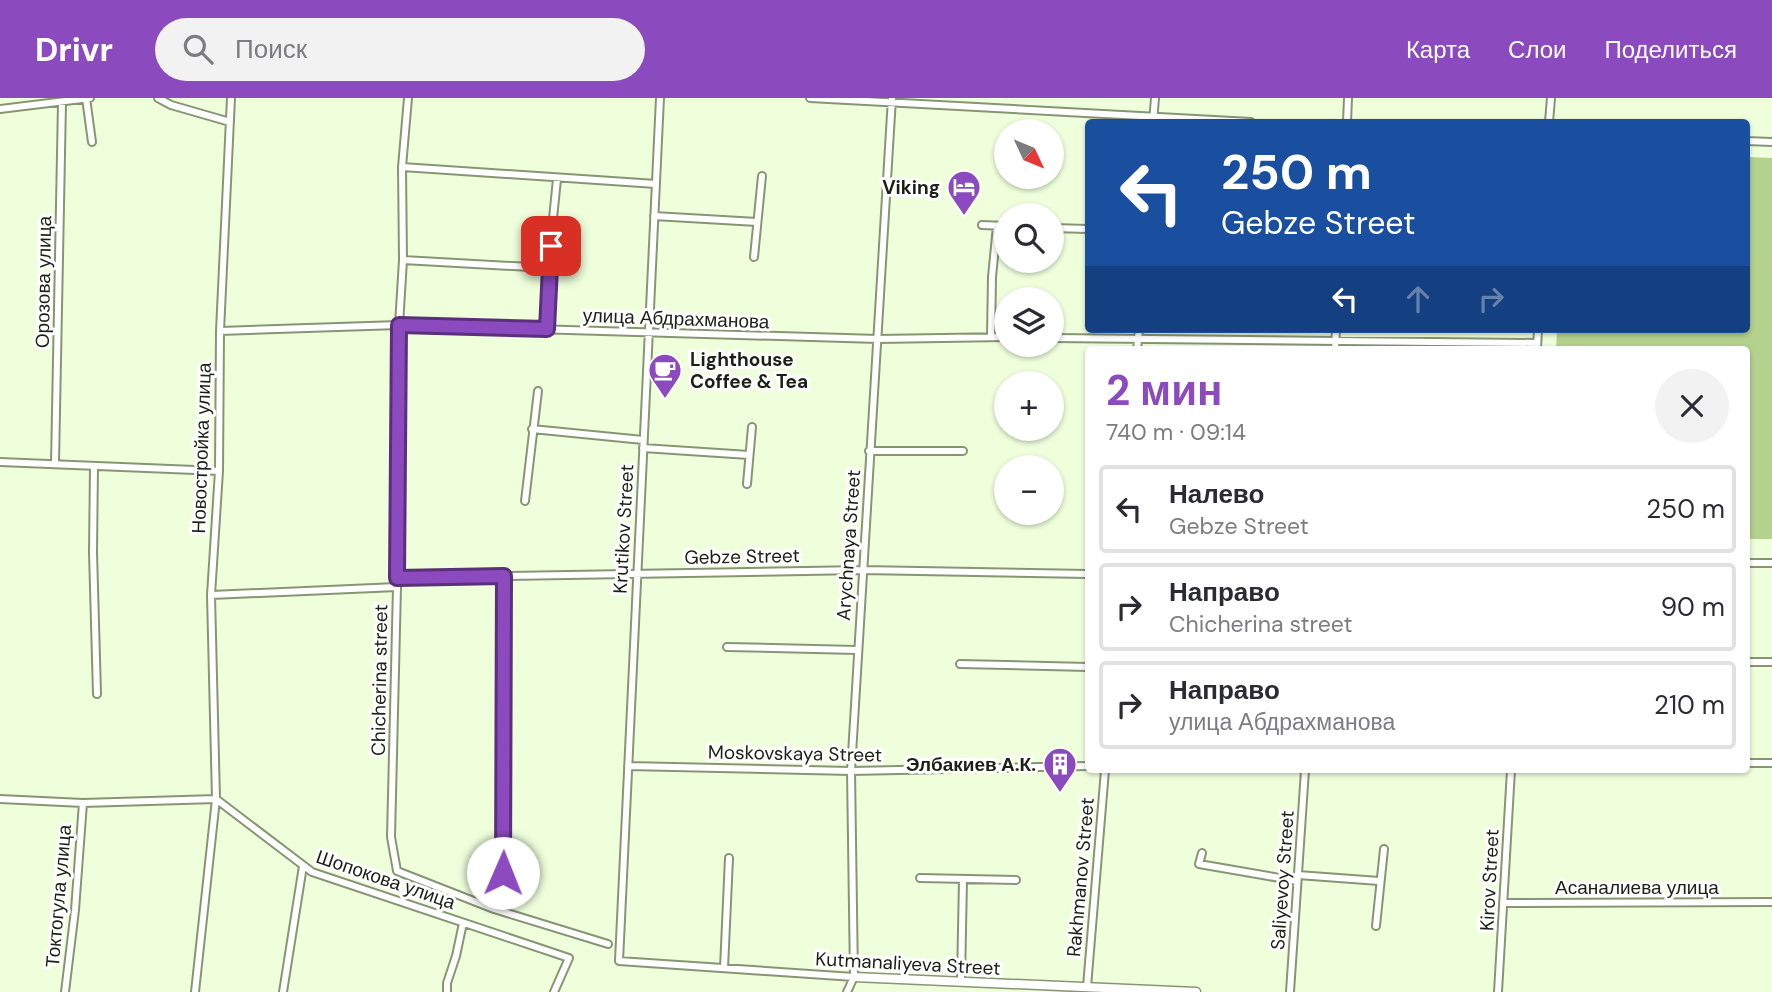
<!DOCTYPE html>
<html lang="ru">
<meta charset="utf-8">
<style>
:root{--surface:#fff;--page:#f2f2f3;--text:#2b2b33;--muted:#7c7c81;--line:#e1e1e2;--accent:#8b4abe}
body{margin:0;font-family:"DM Sans",sans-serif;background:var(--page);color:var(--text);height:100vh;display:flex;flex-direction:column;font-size:26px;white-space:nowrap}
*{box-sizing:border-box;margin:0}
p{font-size:23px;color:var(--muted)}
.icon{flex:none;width:38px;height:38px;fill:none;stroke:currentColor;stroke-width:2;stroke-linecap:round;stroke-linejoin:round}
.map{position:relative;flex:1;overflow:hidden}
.sheet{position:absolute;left:1085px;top:248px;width:665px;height:427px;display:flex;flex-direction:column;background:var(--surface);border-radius:7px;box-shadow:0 2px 5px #0004}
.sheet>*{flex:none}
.banner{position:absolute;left:1085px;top:21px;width:665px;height:214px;border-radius:7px;box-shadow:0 2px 5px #0004;background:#1a4fa0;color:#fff;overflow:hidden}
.needle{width:46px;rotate:134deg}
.fabs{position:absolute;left:994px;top:21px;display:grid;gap:14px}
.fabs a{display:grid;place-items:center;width:70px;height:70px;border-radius:50%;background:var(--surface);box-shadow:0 2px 5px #0004;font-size:35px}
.pin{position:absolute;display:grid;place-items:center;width:60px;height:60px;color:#fff;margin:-30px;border-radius:14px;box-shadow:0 4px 10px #0006}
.me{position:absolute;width:77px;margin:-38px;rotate:1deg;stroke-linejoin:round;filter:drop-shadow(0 0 5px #0008)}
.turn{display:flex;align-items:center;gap:24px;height:147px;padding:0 21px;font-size:32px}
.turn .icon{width:91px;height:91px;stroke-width:2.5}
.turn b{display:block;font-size:49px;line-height:60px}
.lanes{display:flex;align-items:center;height:66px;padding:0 21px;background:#0003;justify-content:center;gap:35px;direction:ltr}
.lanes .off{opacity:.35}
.round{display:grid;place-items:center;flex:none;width:74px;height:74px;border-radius:37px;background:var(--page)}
.headline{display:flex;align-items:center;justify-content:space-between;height:119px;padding:0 21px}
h1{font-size:42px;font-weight:700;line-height:52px;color:var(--accent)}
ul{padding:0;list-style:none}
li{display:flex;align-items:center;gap:21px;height:88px;margin:0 14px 10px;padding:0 7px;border:4px solid var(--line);border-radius:7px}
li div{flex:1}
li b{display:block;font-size:26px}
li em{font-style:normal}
header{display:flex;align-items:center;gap:42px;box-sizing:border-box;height:98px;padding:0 35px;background:var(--accent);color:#fff}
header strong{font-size:33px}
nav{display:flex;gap:38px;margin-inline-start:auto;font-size:24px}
.search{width:490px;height:63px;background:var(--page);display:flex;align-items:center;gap:18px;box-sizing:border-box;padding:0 24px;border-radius:38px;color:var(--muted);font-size:26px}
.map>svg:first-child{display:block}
.green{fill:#b4d18d}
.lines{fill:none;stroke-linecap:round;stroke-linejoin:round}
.minor-casing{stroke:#879575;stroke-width:10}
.tertiary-casing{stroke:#879575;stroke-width:11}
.minor{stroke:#fff;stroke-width:6}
.tertiary{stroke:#fff;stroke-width:8}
.route-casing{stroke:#5a307c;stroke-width:18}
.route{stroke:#8b4abe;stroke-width:12}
.labels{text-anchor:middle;stroke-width:6;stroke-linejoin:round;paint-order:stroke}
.poi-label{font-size:19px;font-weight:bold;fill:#1b2014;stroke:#fff;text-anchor:end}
.street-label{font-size:19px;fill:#1b2014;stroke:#fff}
</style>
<header>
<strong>Drivr</strong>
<div class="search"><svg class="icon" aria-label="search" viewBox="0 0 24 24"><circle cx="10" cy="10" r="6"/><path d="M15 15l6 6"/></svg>Поиск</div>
<nav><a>Карта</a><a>Слои</a><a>Поделиться</a></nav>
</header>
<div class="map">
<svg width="1772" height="894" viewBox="0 0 1772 894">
<rect width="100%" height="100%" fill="#efffdc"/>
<path class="green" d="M1747,59L1772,60V441H1747L1746,252H1556L1557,231H1746Z"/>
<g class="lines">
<defs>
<path id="minor" d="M86,0L92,44
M158,0L171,7L230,24
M408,0L402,69L403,162L399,227L397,489L391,739L397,773L494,811L608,846
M660,0L619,863L854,879
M810,0L1251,24
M0,11L90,0
M1153,24L1155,0
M1347,24L1348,0
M1549,24L1551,0
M1746,43L1772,44
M402,69L656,86
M654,118L757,124
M982,127L1006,128
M1052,130L1088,131
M754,159L762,78
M403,162L548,170
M547,231L548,170L557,81
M220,233L399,227L878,241L1006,239
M991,238L992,179L997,128
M1052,240L1537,245
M1137,252L1139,231
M1335,252L1336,231
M1537,252L1538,231
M532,331L643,342
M643,350L749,357
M869,353H963
M0,364L219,373
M55,365L62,5
M94,369L93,454L97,596
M747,386L752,329
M525,403L538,293
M1746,465H1772
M397,480L862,472L1088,476
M211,497L397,489
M727,549L857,552
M1746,564H1772
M960,566L1088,569
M1746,665H1772
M628,668L851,673L1088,668
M0,701L83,705L216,701L312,774L569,860L554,894
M1202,755L1199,766L1297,783
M1298,777L1379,783
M920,780L1016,782
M1503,805L1772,804
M494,811L503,775L504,478
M1376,828L1384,751
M724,870L729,760
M961,883L963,781
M1087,889L1105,672
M65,894L75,812L83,705
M195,894L216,701L211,497L219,373L220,233L231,0
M283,894L303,768
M447,894V885L456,858L463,825
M847,894L854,879L851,673L892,0
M1290,894L1305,672
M1498,894L1511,672"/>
<path id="tertiary" d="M854,879L1196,894"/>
</defs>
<use href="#minor" class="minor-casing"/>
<use href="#tertiary" class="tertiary-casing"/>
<use href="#minor" class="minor"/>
<use href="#tertiary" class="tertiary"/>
</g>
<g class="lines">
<defs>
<path id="route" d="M503,775L504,478L397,480L399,227L547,231L551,148"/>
</defs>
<use href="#route" class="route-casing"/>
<use href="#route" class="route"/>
</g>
<defs>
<symbol id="hotel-pin" viewBox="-11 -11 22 30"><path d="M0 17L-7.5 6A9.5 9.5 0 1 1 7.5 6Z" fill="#8b4abe" stroke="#fff"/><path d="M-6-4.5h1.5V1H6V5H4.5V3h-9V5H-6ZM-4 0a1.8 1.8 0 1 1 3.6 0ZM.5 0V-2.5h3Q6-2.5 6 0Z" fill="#fff"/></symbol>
<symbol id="cafe-pin" viewBox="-11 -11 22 30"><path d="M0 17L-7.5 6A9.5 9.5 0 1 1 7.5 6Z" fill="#8b4abe" stroke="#fff"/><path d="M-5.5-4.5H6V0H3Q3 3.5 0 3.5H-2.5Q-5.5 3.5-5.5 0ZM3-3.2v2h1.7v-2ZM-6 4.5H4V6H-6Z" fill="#fff"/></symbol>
<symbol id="building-pin" viewBox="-11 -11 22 30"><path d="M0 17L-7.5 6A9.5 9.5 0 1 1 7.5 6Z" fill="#8b4abe" stroke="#fff"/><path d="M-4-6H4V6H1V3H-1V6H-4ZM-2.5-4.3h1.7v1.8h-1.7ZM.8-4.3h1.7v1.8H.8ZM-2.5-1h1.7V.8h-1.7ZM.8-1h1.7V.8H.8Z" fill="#fff"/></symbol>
</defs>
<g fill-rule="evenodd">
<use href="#hotel-pin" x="945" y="70" width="38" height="52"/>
<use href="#cafe-pin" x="646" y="253" width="38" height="52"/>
<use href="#building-pin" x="1041" y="647" width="38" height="52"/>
</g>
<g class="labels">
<g class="poi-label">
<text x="940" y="96">Viking</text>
<text x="690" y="268" text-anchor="start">Lighthouse<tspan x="690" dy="22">Coffee &amp; Tea</tspan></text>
<text x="1036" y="673">Элбакиев А.К.</text>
</g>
<g class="street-label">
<text transform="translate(43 184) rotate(-89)" y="7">Орозова улица</text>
<text transform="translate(676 220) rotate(2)" y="7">улица Абдрахманова</text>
<text transform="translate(201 350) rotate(-88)" y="7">Новостройка улица</text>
<text transform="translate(623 431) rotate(-87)" y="7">Krutikov Street</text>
<text transform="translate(848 447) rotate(-86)" y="7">Arychnaya Street</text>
<text transform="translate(742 458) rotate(-1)" y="7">Gebze Street</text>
<text transform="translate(379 582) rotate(-89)" y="7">Chicherina street</text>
<text transform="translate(795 655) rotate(1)" y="7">Moskovskaya Street</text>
<text transform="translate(1080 779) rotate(-85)" y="7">Rakhmanov Street</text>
<text transform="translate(386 781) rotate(19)" y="7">Шопокова улица</text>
<text transform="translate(1282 782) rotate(-86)" y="7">Saliyevoy Street</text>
<text transform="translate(1489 782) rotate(-87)" y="7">Kirov Street</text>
<text x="1637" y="796">Асаналиева улица</text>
<text transform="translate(58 798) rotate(-85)" y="7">Токтогула улица</text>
<text transform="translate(908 865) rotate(3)" y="7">Kutmanaliyeva Street</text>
</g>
</g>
</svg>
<div class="fabs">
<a><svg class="needle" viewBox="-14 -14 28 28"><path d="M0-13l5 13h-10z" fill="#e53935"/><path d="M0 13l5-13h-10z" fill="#7c7c81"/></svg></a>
<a><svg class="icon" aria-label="search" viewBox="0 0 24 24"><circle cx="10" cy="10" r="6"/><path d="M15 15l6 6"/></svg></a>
<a><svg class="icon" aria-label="layers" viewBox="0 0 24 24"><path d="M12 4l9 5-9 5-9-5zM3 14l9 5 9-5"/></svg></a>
<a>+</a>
<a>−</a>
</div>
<div class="pin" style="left:551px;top:148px;background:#d93025"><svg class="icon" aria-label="arrive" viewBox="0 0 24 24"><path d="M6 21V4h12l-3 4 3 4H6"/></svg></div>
<svg class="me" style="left:503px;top:775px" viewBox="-20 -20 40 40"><circle r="19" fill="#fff"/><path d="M0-13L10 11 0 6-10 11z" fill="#8b4abe"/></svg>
<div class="banner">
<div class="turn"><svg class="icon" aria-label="left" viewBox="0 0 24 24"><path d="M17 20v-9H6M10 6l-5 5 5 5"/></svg><div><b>250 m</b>Gebze Street</div></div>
<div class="lanes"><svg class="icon" aria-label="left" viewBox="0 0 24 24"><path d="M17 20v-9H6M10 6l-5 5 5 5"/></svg><svg class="icon off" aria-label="ahead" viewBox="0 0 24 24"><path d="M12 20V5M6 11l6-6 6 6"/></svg><svg class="icon off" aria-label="right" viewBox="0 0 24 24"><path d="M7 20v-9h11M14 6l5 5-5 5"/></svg></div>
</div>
<section class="sheet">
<div class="headline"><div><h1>2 мин</h1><p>740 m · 09:14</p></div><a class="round"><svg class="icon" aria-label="close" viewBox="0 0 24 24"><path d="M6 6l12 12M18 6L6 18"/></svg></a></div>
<ul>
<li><svg class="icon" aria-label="left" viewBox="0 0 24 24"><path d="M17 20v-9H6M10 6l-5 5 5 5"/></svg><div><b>Налево</b><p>Gebze Street</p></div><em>250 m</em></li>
<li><svg class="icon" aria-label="right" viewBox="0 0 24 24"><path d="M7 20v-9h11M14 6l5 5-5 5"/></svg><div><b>Направо</b><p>Chicherina street</p></div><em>90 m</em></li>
<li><svg class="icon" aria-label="right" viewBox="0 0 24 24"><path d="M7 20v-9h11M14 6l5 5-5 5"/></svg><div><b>Направо</b><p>улица Абдрахманова</p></div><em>210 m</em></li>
</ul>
</section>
</div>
